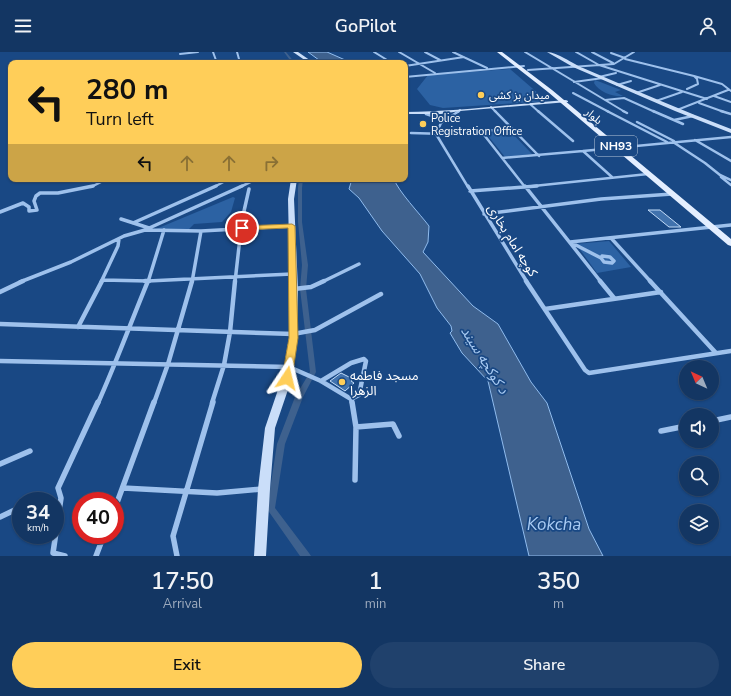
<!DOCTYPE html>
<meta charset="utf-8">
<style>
:root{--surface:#133663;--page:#20416c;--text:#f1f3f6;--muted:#9dabbe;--line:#325078;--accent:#ffce59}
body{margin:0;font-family:"Nunito Sans","Noto Sans Arabic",sans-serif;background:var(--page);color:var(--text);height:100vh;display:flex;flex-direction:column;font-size:15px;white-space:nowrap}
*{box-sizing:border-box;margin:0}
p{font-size:13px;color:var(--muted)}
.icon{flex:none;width:22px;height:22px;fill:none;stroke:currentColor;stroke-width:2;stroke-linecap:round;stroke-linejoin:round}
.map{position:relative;height:504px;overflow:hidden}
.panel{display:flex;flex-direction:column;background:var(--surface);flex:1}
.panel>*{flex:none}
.banner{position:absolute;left:8px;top:8px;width:400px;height:122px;border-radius:8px;box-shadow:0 1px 3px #0004,0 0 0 1px var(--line);background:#ffce59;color:#111;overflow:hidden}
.needle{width:26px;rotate:316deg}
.tools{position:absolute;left:679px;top:308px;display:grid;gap:8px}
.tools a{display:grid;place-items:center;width:40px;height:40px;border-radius:50%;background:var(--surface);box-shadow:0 1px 3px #0004,0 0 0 1px var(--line);font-size:20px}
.speed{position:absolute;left:12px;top:440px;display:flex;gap:8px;font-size:20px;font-weight:700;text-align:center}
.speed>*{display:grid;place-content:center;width:52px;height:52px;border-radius:50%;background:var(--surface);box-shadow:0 1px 3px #0004,0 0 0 1px var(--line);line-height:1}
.speed small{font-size:10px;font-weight:400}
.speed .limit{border:6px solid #d22;background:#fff;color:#111}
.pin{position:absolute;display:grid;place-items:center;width:34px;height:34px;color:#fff;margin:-17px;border:2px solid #fff;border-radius:50%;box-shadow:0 1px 4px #0007}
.me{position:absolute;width:44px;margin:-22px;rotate:10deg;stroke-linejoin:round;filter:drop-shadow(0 0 3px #0008)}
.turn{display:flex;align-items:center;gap:14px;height:84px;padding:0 12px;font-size:18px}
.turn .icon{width:52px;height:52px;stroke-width:2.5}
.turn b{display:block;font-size:28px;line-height:34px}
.lanes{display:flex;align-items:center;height:38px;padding:0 12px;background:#0003;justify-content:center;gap:20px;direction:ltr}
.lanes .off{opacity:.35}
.eta{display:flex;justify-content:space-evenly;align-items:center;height:68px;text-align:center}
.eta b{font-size:24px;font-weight:600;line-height:28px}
.primary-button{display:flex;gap:8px;margin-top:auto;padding:8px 12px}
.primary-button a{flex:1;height:46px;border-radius:24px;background:var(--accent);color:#111;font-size:16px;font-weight:600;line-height:46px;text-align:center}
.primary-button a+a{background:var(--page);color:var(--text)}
header{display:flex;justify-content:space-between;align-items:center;height:52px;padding:0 12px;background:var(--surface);font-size:18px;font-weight:600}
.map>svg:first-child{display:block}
.green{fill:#2c62a3}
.water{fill:#3e618e;stroke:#90bcee}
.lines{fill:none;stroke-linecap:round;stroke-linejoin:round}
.canal{fill:#3e618e;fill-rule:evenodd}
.building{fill:#4172ad;stroke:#c3dcf9}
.street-far4{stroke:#9ec1ec;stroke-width:2}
.street-far3{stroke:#9ec1ec;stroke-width:2.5}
.street-far2{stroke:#9ec1ec;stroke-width:3.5}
.street-far1{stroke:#9ec1ec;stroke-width:4.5}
.street{stroke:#9ec1ec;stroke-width:5.5}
.secondary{fill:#cadef9;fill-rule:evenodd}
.primary{fill:#e3eeff;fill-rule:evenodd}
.route{fill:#ffce59;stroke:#a6863a}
.poi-dot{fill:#ffce59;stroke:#194884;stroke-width:1.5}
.labels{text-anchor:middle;stroke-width:3.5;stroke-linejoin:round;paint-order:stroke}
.far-poi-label{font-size:11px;fill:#fff;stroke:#194884;text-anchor:start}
.far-street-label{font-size:11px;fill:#fff;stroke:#194884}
.shield{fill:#194884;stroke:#bac8da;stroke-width:1}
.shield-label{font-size:12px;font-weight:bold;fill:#fff}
.street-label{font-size:13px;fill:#fff;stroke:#194884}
.poi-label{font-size:13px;fill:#fff;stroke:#194884;text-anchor:start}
.water-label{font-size:14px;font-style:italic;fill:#a9cbf3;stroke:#194884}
.near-water-label{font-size:17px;font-style:italic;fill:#a9cbf3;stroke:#194884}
</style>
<header><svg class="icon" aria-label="menu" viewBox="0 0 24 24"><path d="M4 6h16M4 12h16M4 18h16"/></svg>GoPilot<svg class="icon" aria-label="person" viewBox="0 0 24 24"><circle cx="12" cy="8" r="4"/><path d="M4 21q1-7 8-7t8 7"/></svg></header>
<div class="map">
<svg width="731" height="504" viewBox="0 0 731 504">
<rect width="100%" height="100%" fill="#194884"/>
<path class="green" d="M510,17L547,49L443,56L430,53L417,37L428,23Z
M595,28L621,38L615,40L623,44C613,45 599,40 594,31Z
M510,79L532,102L505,105L485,80Z
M233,145L235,146L231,160L222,170L194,172L189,177H156Z
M609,189L631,215L597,221L576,192Z"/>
<path class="water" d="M308,0H327L352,11H323Z
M352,127H394C398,139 420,162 429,174L428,190L423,200L473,254L498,272L531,330L547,351L589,477L603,504H529L488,329L462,301L450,281L452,279L451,274L437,256L420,222L382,179L359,146L349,137Z"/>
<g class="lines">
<path class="canal" d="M284,0H286L295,11H292Z
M299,127H303L302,136V170L308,213L306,237L316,320L303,345L285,392L275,456L309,501L311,504H300L267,457L277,392L295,345L310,320L300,237L302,213L298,170V136Z"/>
</g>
<path class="building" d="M648,158H660L681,175H669Z
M341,321L353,327L351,329L354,331L345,339L330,329Z"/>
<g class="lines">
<path class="street-far4" d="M213,0L217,11
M237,0L239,7L238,11
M374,0L392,11
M399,0L435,21
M425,0L440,8
M453,0L487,16
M525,0L625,60
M576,0L599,13L707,47
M592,0L613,11
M611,1L625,6
M180,2L198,0
M625,7L694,24L697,27L698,32L687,37
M405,14L464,5
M528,18L614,12L634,0
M694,24L722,32L731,39
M405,25L524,14
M599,25L616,21
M574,30L603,26
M617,33L631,29
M573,41L609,60
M636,41L660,33
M714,44L731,50
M605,48L624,46L655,60
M656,49L682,40
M699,51L724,60
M530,52L539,60
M491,55L496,60
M677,58L728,38
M458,60L460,58"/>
<path class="street-far3" d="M459,59L441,71L436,82L468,135
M495,59L539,104
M538,59L573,89
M607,59L667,90
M623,59L627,61
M653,59L683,72
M721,59L731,62
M426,62L444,68
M674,68L693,64
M637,70L674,89
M481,79L525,135
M411,81L445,82L511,77
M695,88L731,109
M673,90L705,111L720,123L731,128
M502,106L583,99
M612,125L583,99L731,85
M721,125L731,133
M91,135L107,127
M214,135L229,127
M240,135L257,127
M524,135L648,122"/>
<path class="street-far2" d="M468,134L527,230
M525,134L601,230
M470,139L537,134
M0,160L23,151L29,155V159L37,158L34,149L36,144L40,141H58L93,134
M484,162L601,147L672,142
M121,167L149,176
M133,171L216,134
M147,177L242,134
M611,186L651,230
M602,204L610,205L614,209L612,211L604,210L601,206Z
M601,206L570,190L731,173
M102,228L118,194L119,187
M20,230L71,210L124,184L145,178L201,179L292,174
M101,230L102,228L148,229L292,222
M148,230L164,178
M192,230L201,179
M235,230L242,168L249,137
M322,230L359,212"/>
<path class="street-far1" d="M145,229H149
M526,229L585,318L589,321L731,299
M600,229L614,246
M650,229L716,301
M294,237L311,235L324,229
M0,240L23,229
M545,257L661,240
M0,272L293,282L315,278L381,242
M78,275L102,229
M0,309L289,315L321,329L351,347L352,351
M321,329L351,311L364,307L366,309L359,343L351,347
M98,351C116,311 131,270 148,229
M154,351L168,312L192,229
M212,351L224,313L230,280L235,229"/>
<path class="street" d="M352,350L356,375L355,428
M712,369L731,365
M356,375L393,372L399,384
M661,379L686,374
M0,412L30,399
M123,436L217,441L262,437
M34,449L42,446
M115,456L154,350
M0,465L21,455
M65,504L53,501L61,446L58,436L98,350
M96,504L104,483
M177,504L173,484L213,350"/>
<path class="secondary" d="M293,0H298L314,11H309Z
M547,0C557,0 573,12 583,16C632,37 681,58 731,77V81L675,59L573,15Z
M566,48L568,49V50L460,59L441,62H405V60C459,60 512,52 566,48Z
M291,127H297L294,147L298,237L297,286L292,326L275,376L270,437L266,504H254L258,437L265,376L282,326L289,286L290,237L288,147Z"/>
<path class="primary" d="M497,0H502L552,38L731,187V194L728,193L548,40Z"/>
</g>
<path class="route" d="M292,172L295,174L298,286L292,326L291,329H283L282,326L289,286L288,176L242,178L238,176L242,174Z"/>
<g class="poi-dot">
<circle cx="481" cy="43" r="4"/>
<circle cx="423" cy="72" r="4"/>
<circle cx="342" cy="330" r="4"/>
</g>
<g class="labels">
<g class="far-poi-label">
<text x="489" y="47">میدان بز کشی</text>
<text x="431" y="70">Police<tspan x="431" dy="13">Registration Office</tspan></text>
</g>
<g class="far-street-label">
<text transform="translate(594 64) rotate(40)" y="4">بلوار</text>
</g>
<rect class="shield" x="595" y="84" width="42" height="20" rx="3"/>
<g class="shield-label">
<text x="616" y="98">NH93</text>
</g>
<g class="street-label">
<text transform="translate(513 188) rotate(58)" y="5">کوچه امام بخاری</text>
</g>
<g class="poi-label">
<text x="350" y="328">مسجد فاطمه<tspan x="350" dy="15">الزهرا</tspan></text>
</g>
<g class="water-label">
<text transform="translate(485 308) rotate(58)" y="5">د کوکچه سیند</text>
</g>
<g class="near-water-label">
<text x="554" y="478">Kokcha</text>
</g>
</g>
</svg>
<div class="tools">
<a><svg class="needle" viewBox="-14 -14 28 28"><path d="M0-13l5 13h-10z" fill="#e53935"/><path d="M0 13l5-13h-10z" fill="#9dabbe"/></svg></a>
<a><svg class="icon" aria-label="sound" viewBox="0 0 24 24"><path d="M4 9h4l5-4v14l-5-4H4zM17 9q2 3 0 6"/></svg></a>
<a><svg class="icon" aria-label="search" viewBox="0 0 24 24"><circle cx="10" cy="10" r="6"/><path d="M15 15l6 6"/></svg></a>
<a><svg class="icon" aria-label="layers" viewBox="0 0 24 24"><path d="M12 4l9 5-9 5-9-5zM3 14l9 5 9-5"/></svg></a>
</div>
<div class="speed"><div>34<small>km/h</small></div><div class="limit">40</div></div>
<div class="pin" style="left:242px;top:176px;background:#d93025"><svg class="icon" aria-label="arrive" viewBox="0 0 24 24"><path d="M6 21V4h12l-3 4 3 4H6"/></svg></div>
<svg class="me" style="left:287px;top:326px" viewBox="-20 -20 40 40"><path d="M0-17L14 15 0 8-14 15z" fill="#ffce59" stroke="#fff" stroke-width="4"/></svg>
<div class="banner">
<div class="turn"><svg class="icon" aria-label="left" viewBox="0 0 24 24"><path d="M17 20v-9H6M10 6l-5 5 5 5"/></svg><div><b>280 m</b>Turn left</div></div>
<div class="lanes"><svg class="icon" aria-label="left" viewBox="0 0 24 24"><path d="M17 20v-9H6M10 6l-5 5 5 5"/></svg><svg class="icon off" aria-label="ahead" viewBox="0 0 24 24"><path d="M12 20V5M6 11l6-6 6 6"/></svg><svg class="icon off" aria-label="ahead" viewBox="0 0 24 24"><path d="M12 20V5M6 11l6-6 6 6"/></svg><svg class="icon off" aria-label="right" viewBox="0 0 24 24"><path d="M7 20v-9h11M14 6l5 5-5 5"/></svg></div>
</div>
</div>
<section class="panel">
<div class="eta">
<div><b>17:50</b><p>Arrival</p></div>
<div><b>1</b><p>min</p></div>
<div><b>350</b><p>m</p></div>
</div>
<div class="primary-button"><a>Exit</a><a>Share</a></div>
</section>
